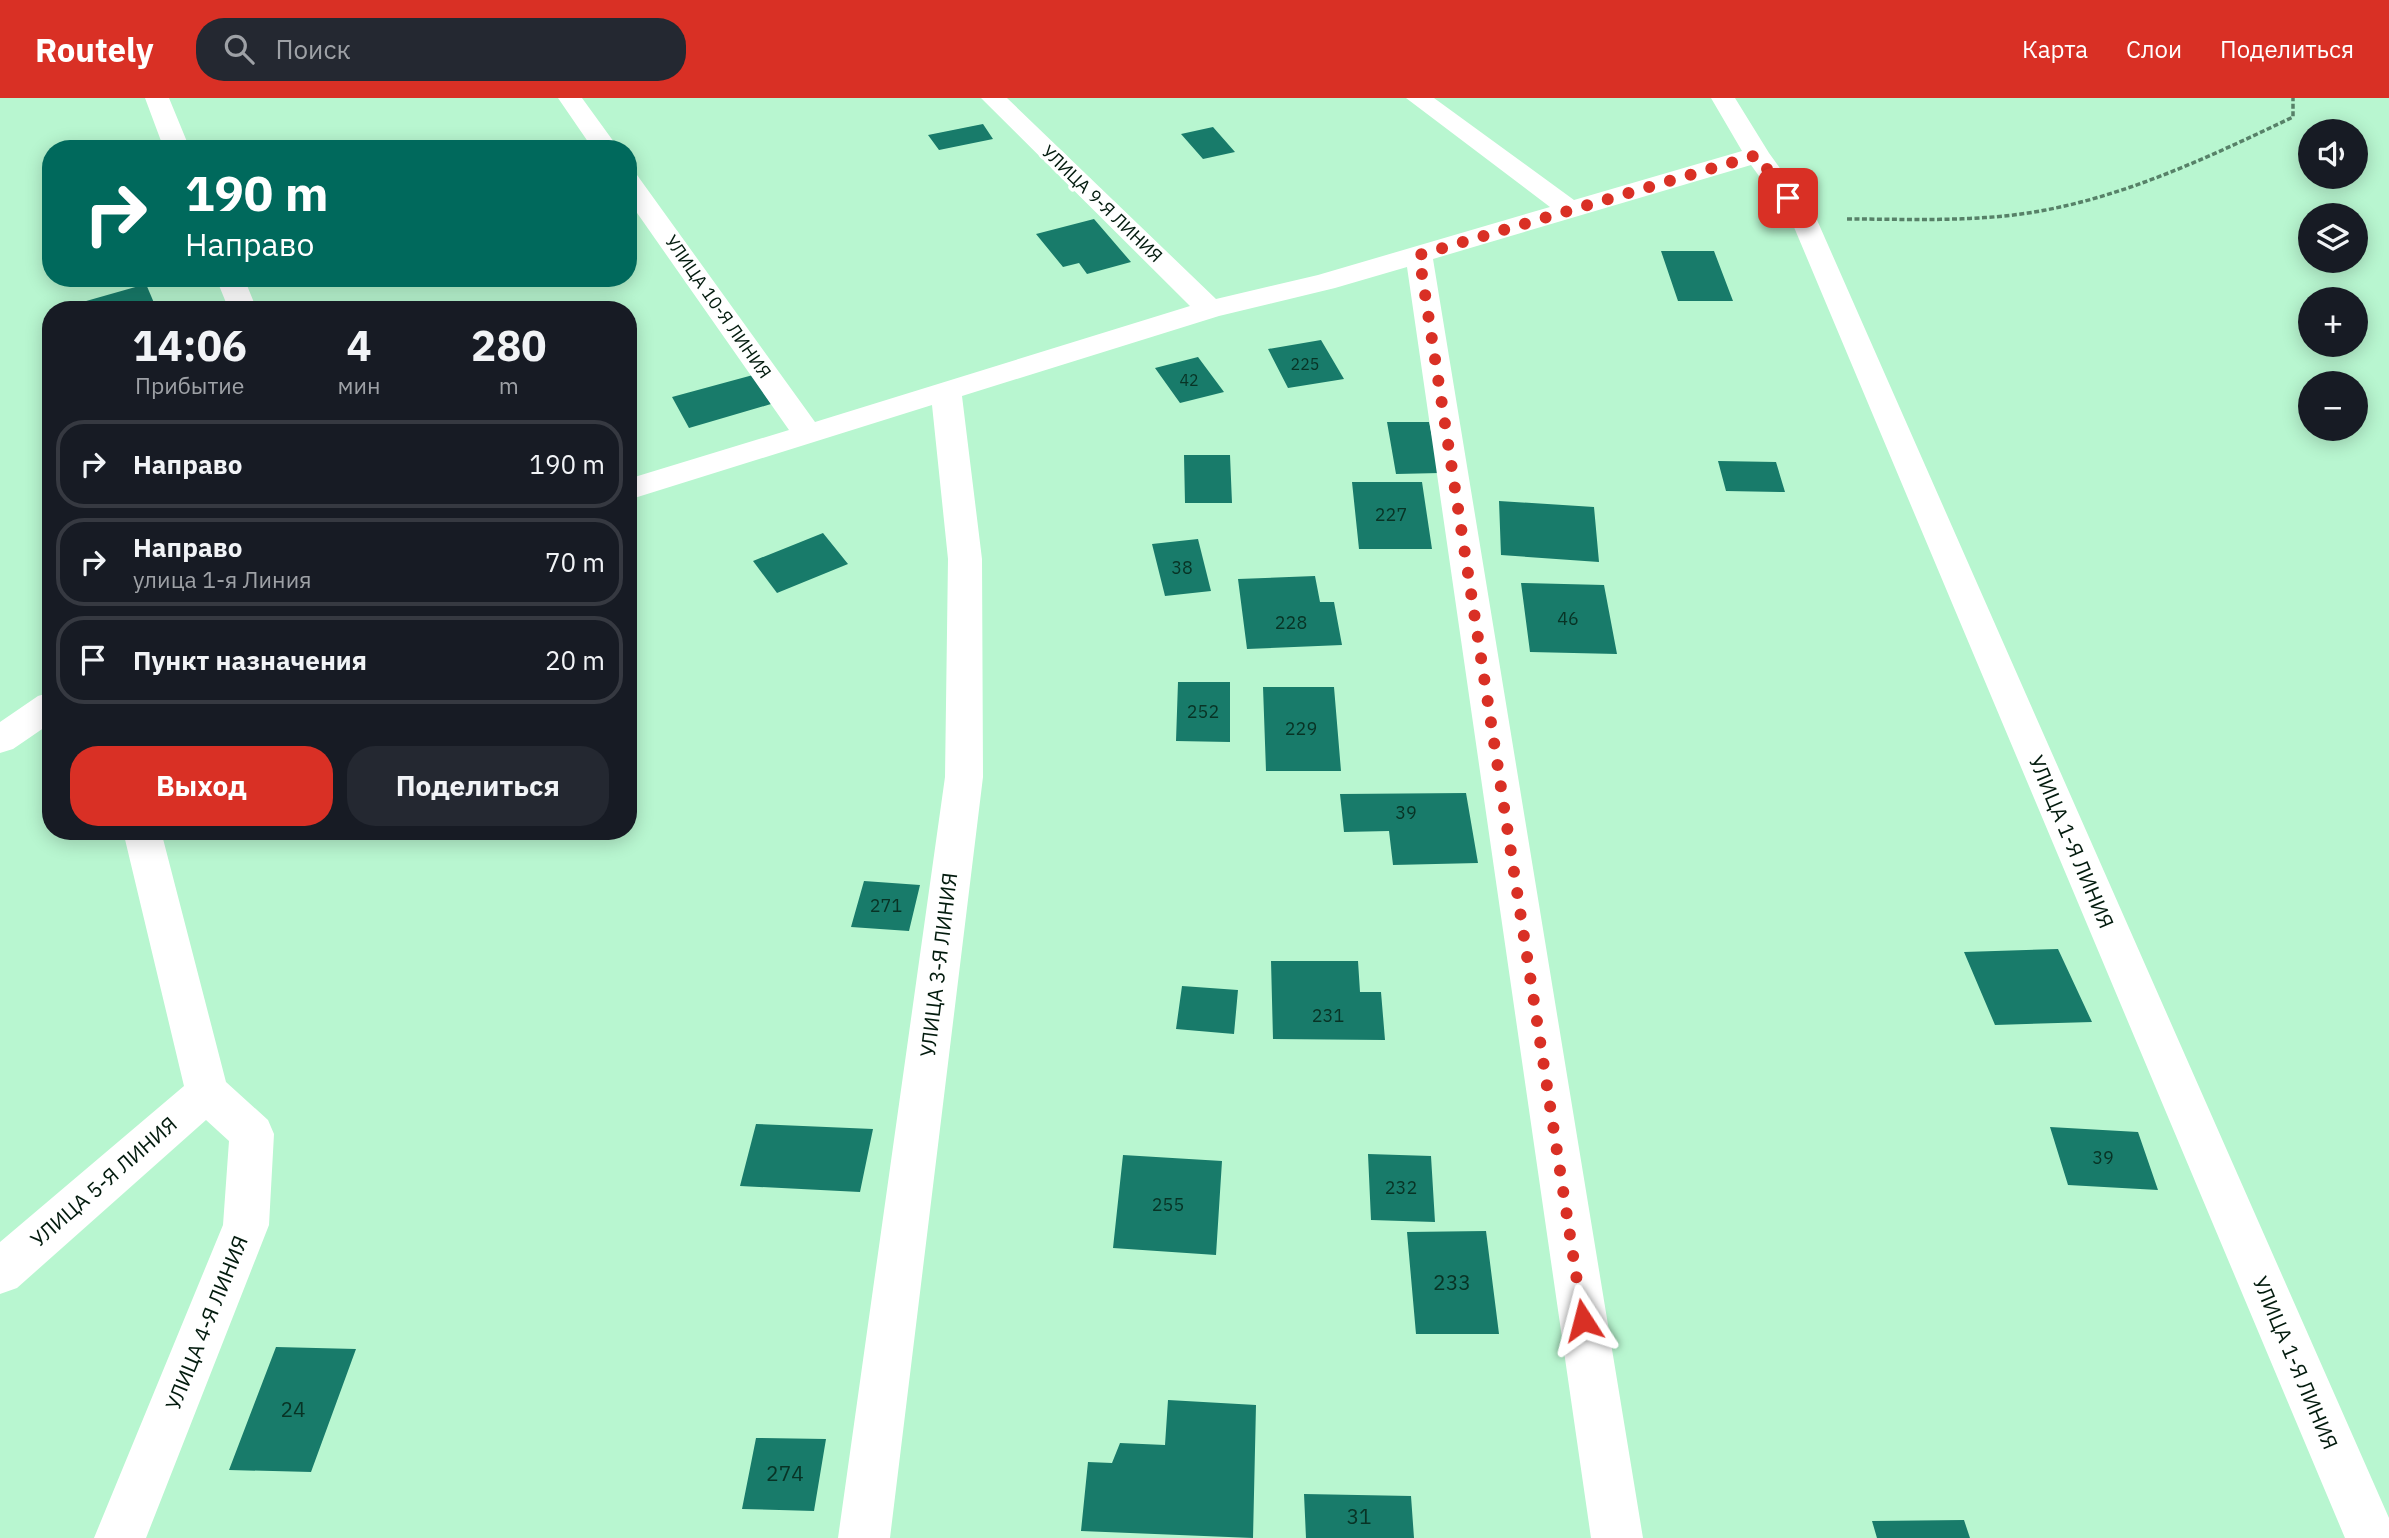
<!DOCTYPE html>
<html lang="ru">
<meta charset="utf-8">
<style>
:root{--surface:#171b24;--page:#242831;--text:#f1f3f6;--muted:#9ea1a6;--line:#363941;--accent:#d93025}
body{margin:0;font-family:"IBM Plex Sans",sans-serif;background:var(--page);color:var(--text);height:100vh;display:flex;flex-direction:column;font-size:26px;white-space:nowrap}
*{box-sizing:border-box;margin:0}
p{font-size:23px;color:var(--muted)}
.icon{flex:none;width:38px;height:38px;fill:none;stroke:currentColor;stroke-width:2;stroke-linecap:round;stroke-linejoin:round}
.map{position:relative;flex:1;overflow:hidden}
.sheet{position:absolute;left:42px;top:203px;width:595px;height:539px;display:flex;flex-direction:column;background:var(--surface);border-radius:28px;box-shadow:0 4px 18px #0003}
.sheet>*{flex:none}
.banner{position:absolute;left:42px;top:42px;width:595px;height:147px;border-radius:28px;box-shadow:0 4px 18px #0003;background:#00695c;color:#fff;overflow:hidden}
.fabs{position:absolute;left:2298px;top:21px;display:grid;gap:14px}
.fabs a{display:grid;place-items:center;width:70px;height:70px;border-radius:50%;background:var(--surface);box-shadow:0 4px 18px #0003;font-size:35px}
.pin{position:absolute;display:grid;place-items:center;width:60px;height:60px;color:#fff;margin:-30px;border-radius:14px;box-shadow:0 4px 10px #0006}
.me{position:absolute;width:77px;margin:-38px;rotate:351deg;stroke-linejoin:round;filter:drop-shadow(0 0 5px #0008)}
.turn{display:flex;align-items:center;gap:24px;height:147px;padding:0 28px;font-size:32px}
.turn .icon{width:91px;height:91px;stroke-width:2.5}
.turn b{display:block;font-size:49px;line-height:60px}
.eta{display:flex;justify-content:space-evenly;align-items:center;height:119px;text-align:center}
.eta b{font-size:42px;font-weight:700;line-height:49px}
.button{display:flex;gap:14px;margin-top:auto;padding:14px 28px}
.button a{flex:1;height:80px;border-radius:28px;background:var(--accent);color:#fff;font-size:28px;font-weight:700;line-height:80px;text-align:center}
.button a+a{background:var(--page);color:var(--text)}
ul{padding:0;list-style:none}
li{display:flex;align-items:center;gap:21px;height:88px;margin:0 14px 10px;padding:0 14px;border:4px solid var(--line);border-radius:28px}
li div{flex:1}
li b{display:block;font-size:26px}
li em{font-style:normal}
header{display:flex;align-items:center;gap:42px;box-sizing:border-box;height:98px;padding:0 35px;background:var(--accent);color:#fff}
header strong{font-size:33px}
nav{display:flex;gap:38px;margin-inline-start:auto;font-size:24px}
.search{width:490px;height:63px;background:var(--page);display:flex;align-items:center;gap:18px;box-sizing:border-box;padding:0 24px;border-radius:28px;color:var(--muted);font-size:26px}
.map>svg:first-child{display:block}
.building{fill:#187b6a}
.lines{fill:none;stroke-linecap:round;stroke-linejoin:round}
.path{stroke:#578168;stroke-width:3.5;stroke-dasharray:5 2.5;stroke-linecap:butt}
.minor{fill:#fff;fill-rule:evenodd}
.route{stroke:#d93025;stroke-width:12;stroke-dasharray:0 21.6}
.labels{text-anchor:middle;stroke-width:7;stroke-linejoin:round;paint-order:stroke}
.far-number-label{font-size:16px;fill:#083325}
.far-street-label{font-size:18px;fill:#031b0e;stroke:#fff}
.number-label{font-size:18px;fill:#083325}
.street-label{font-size:21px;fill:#031b0e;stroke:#fff}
.near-number-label{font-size:21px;fill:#083325}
</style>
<header>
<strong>Routely</strong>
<div class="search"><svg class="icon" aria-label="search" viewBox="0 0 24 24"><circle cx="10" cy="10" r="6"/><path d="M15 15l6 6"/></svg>Поиск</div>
<nav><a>Карта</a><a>Слои</a><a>Поделиться</a></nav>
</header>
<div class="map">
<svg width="2389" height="1440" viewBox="0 0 2389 1440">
<rect width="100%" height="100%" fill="#b8f6d0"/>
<path class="building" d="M983,26L993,41L939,52L928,37Z
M1213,29L1235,54L1203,61L1181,36Z
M1094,121L1131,164L1087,176L1079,165L1063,169L1036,136Z
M1661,153H1714L1733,203H1678Z
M146,186L157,212H59L58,211Z
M1321,242L1344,281L1288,290L1268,251Z
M1198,259L1224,294L1180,305L1155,270Z
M753,277L771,306L689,330L672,299Z
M1387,324H1429L1440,375L1396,376Z
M1184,357H1230L1232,405H1185Z
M1718,363L1776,364L1785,394L1726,393Z
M1352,384H1422L1432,451H1359Z
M1499,403L1594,409L1599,464L1501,457Z
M823,435L848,466L777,495L753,463Z
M1198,441L1211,493L1165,498L1152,446Z
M1315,478L1320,504H1334L1342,547L1247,551L1238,481Z
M1521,485L1604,487L1617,556L1530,554Z
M1178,584H1230V644L1176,643Z
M1263,589H1334L1341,673H1266Z
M1466,695L1478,765L1393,767L1389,733L1344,734L1340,696Z
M864,783L920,787L909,833L851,829Z
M2058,851L2092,924L1995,927L1964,854Z
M1271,863H1358L1360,894H1381L1385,942L1273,941Z
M1182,888L1238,892L1234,936L1176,931Z
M756,1026L873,1031L860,1094L740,1088Z
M2050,1029L2138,1034L2158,1092L2068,1087Z
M1368,1056L1431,1058L1435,1124L1371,1122Z
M1123,1057L1222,1063L1216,1157L1113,1150Z
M1486,1133L1499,1236H1416L1407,1134Z
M276,1249L356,1251L311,1374L229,1372Z
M1168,1302L1256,1307L1253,1440L1081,1433L1088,1364L1112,1365L1120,1345L1165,1347Z
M756,1340L826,1341L814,1413L742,1411Z
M1304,1396L1411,1398L1414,1440H1306Z
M1964,1422L1970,1440H1877L1872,1423Z"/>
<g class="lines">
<path class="path" d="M1847,121C1907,121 1968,124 2028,115C2121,101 2209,59 2293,19V0"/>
<path class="minor" d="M145,0H169L190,51H164Z
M558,0H582L619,51H593Z
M981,0H1007L1216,201L1318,177L1550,109L1406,0H1434L1574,102L1742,53L1711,0H1735L1769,55L1817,122L2389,1420V1440H2345L1791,122L1751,67L1433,161L1643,1440H1591L1407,169L1335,190L1219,218L962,298L982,461L983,679L890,1440H838L945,679L948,461L932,307L628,402V381L789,332L628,102V75L637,77L815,324L1190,208Z
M216,180H244L257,212H229Z
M51,594V625L13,651L0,655V624L38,598Z
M123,733H161L226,984L268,1022L274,1036L269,1127L146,1440H94L223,1127L229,1043L206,1022L17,1190L0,1196V1144L184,988Z"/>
</g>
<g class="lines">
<path class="route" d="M1583,1222L1419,157L1757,57L1788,100"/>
</g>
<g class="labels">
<g class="far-number-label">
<text x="1305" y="272">225</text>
<text x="1189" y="288">42</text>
</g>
<g class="far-street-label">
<text transform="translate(1102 106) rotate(44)" y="6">УЛИЦА 9-Я ЛИНИЯ</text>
<text transform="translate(718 209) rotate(55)" y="6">УЛИЦА 10-Я ЛИНИЯ</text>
</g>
<g class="number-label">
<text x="1391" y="423">227</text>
<text x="1182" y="476">38</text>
<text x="1568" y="527">46</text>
<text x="1291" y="531">228</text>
<text x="1203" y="620">252</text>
<text x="1301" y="637">229</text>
<text x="1406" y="721">39</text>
<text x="886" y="814">271</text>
<text x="1328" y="924">231</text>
<text x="2103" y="1066">39</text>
<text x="1401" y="1096">232</text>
<text x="1168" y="1113">255</text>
</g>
<g class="street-label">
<text transform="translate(2071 744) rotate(67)" y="7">УЛИЦА 1-Я ЛИНИЯ</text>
<text transform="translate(939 867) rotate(-83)" y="7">УЛИЦА 3-Я ЛИНИЯ</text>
<text transform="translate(104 1084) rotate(-41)" y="7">УЛИЦА 5-Я ЛИНИЯ</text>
<text transform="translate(207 1225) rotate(-68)" y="7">УЛИЦА 4-Я ЛИНИЯ</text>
<text transform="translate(2295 1265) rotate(67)" y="7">УЛИЦА 1-Я ЛИНИЯ</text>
</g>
<g class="near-number-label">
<text x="1452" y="1192">233</text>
<text x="293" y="1319">24</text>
<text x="785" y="1383">274</text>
<text x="1359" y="1426">31</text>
</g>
</g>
</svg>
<div class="fabs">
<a><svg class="icon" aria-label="sound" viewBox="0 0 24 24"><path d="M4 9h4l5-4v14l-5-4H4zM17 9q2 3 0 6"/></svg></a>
<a><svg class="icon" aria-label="layers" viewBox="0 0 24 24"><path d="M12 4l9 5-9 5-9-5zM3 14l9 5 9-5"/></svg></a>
<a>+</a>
<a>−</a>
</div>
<div class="pin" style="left:1788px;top:100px;background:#d93025"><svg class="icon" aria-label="arrive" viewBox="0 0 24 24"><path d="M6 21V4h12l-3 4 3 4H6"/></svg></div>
<svg class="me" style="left:1583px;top:1222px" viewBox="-20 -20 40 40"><path d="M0-17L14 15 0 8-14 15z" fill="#d93025" stroke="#fff" stroke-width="4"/></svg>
<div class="banner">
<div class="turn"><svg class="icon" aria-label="right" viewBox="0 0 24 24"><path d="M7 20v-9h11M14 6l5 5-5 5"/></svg><div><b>190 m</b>Направо</div></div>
</div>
<section class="sheet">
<div class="eta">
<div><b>14:06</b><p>Прибытие</p></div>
<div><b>4</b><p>мин</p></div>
<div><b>280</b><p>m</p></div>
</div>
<ul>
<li><svg class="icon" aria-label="right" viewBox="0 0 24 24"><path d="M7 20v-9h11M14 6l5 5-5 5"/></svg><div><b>Направо</b></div><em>190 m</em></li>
<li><svg class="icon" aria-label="right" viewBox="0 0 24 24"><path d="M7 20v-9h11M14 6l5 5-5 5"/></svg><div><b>Направо</b><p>улица 1-я Линия</p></div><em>70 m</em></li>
<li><svg class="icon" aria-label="arrive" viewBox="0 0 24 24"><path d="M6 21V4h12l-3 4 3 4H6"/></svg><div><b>Пункт назначения</b></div><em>20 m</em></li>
</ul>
<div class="button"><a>Выход</a><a>Поделиться</a></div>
</section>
</div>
